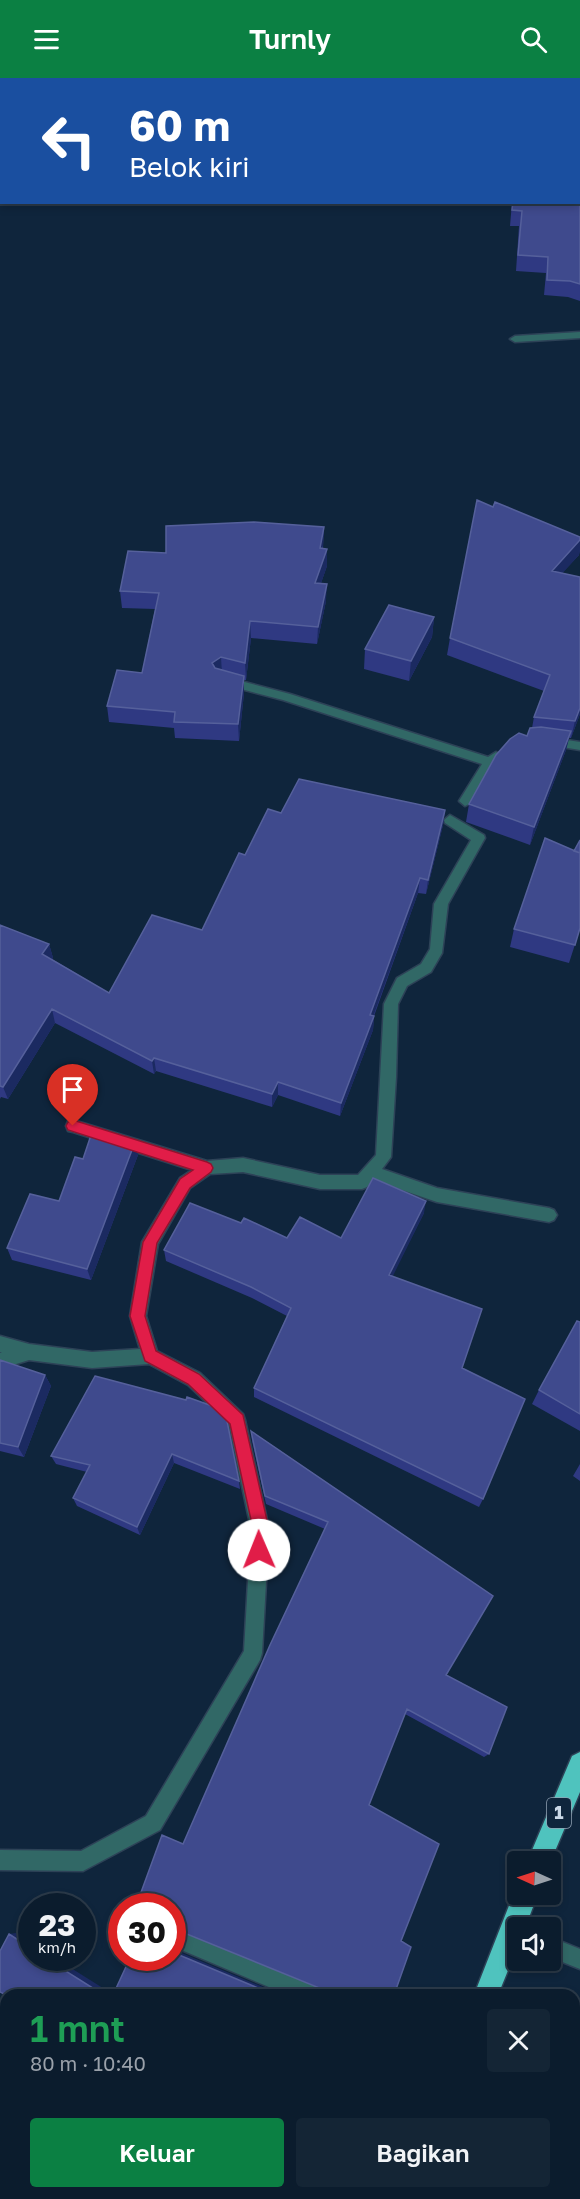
<!DOCTYPE html>
<html lang="id">
<meta charset="utf-8">
<style>
:root{--surface:#0b1c2d;--page:#142535;--text:#f1f3f6;--muted:#9aa1aa;--line:#2b3a49;--accent:#0b8043}
body{margin:0;font-family:"Golos Text",sans-serif;background:var(--page);color:var(--text);height:100vh;display:flex;flex-direction:column;font-size:22px;white-space:nowrap}
*{box-sizing:border-box;margin:0}
p{font-size:20px;color:var(--muted)}
.icon{flex:none;width:33px;height:33px;fill:none;stroke:currentColor;stroke-width:2;stroke-linecap:round;stroke-linejoin:round}
.map{position:relative;flex:1;overflow:hidden}
.details{position:absolute;left:0px;top:1911px;width:580px;height:210px;display:flex;flex-direction:column;background:var(--surface);border-radius:18px 18px 0 0;box-shadow:0 3px 9px #0003,0 0 0 2px var(--line)}
.details>*{flex:none}
.top-card{position:absolute;left:0px;top:0px;width:580px;height:126px;box-shadow:0 3px 9px #0003,0 0 0 2px var(--line);background:#1a4fa0;color:#fff;overflow:hidden}
.needle{width:39px;rotate:273deg}
.tools{position:absolute;left:507px;top:1773px;display:grid;gap:12px}
.tools a{display:grid;place-items:center;width:54px;height:54px;border-radius:6px;background:var(--surface);box-shadow:0 3px 9px #0003,0 0 0 2px var(--line);font-size:30px}
.speed{position:absolute;left:18px;top:1815px;display:flex;gap:12px;font-size:30px;font-weight:700;text-align:center}
.speed>*{display:grid;place-content:center;width:78px;height:78px;border-radius:50%;background:var(--surface);box-shadow:0 3px 9px #0003,0 0 0 2px var(--line);line-height:1}
.speed small{font-size:15px;font-weight:400}
.speed .limit{border:9px solid #d22;background:#fff;color:#111}
.pin{position:absolute;display:grid;place-items:center;width:51px;height:51px;color:#fff;margin:-62px -26px;border-radius:50% 50% 50% 0;rotate:-45deg;box-shadow:0 0 6px #0007}
.pin .icon{rotate:45deg}
.me{position:absolute;width:66px;margin:-33px;rotate:359deg;stroke-linejoin:round;filter:drop-shadow(0 0 4px #0008)}
.turn{display:flex;align-items:center;gap:21px;height:126px;padding:0 30px;font-size:27px}
.turn .icon{width:78px;height:78px;stroke-width:2.5}
.turn b{display:block;font-size:42px;line-height:51px}
.round{display:grid;place-items:center;flex:none;width:63px;height:63px;border-radius:6px;background:var(--page)}
.overview{display:flex;align-items:center;justify-content:space-between;height:102px;padding:0 30px}
h1{font-size:36px;font-weight:600;line-height:45px;color:#1e9e55}
.button{display:flex;gap:12px;margin-top:auto;padding:12px 30px}
.button a{flex:1;height:69px;border-radius:6px;background:var(--accent);color:#fff;font-size:24px;font-weight:600;line-height:69px;text-align:center}
.button a+a{background:var(--page);color:var(--text)}
header{display:flex;justify-content:space-between;align-items:center;height:78px;padding:0 30px;background:var(--accent);color:#fff;font-size:27px;font-weight:600}
.map>svg:first-child{display:block}
.lines{fill:none;stroke-linecap:round;stroke-linejoin:round}
.street-casing{stroke:#2d4257;stroke-width:3}
.highway-casing{stroke:#2d4257;stroke-width:3}
.street{fill:#316866;fill-rule:evenodd}
.highway{fill:#4fc3be;fill-rule:evenodd}
.wall{fill:#2f3982}
.shaded-wall{fill:#1b2a61}
.building{fill:#3f4a8d;stroke:#55609b;stroke-width:1.5}
.route{fill:#e11d48;stroke:#92132f;stroke-width:1.5}
.labels{text-anchor:middle;stroke-width:6;stroke-linejoin:round;paint-order:stroke}
.shield{fill:#0f253c;stroke:#92a2b4;stroke-width:1.5}
.shield-label{font-size:18px;font-weight:bold;fill:#cad8e7}
</style>
<header><svg class="icon" aria-label="menu" viewBox="0 0 24 24"><path d="M4 6h16M4 12h16M4 18h16"/></svg>Turnly<svg class="icon" aria-label="search" viewBox="0 0 24 24"><circle cx="10" cy="10" r="6"/><path d="M15 15l6 6"/></svg></header>
<div class="map">
<svg width="580" height="2121" viewBox="0 0 580 2121">
<rect width="100%" height="100%" fill="#0f253c"/>
<g class="lines">
<defs>
<path id="street" d="M580,254V260L515,264L510,261L515,258Z
M226,599L290,616L488,679L496,674L502,678L469,726L465,728L459,723L482,686L283,622L222,606V600Z
M548,659L580,664V672L544,666L542,663Z
M450,737L484,757L485,760L448,826L442,875L431,894L407,908L398,926L396,999L391,1079L382,1091L437,1110L549,1130L554,1132L557,1137L554,1142L549,1144L437,1124L373,1102L367,1109L362,1111H320L243,1094L210,1096L190,1110L158,1166L146,1238L157,1273L200,1295L243,1336L245,1342L269,1451L262,1575L260,1582L160,1752L83,1793L0,1792V1772L81,1773L146,1738L244,1573L251,1451L229,1346L188,1307L149,1286L92,1290L29,1282L0,1291V1275L2,1274H0V1258L29,1266L92,1274L140,1271L130,1238L142,1164L180,1100L192,1092L73,1054L68,1053L66,1048L68,1043L73,1042L207,1083L243,1080L320,1097H358L376,1077L384,926L397,900L421,886L430,871L434,826L471,762L445,745L444,742Z
M172,1848L320,1910L323,1917H288L172,1868Z
M550,1859L580,1871V1891L550,1879Z"/>
<path id="highway" d="M566,0H576L577,2H567Z
M580,1674V1714L550,1785L527,1784L572,1678Z
M517,1807L518,1816H538L525,1850H518V1868L498,1917H474Z
M404,2115H430L428,2121H402Z"/>
</defs>
<use href="#street" class="street-casing"/>
<use href="#highway" class="highway-casing"/>
<use href="#street" class="street"/>
<use href="#highway" class="highway"/>
</g>
<path class="wall" d="M321,0H476L475,2H321Z
M580,19V223L568,219L544,217L546,195L516,193L519,148H510L512,124H579Z
M493,429L580,459V471L579,477L562,495L580,499V636L571,660H569L566,672L530,767L466,744L469,726L527,658L532,650L534,639L544,613L447,577L450,560Z
M324,449L323,470L327,488L321,505L326,523L317,566L251,560L246,602H244V615L239,663L175,660L174,650L109,644L107,628L142,595L155,531L122,530L120,513L166,475Z
M434,539L432,559L409,603L364,591L365,571Z
M445,732L443,747L426,816L418,815L374,938L373,952L340,1038L278,1017L272,1029L156,993L154,996L55,945L8,1021L1,1019L0,1021V847L49,866L53,880L52,881L109,915L202,852L245,777L281,735Z
M574,773L580,851L569,885L510,869L514,851Z
M138,1077L91,1202L12,1182L7,1170L59,1123L83,1081Z
M424,1135L392,1198L462,1290L483,1421L479,1429L254,1319V1310L287,1238L252,1220L166,1183L164,1172L241,1145L287,1160H341Z
M580,1244V1353L532,1326L539,1312Z
M0,1282L45,1297L51,1308L24,1379L0,1373Z
M95,1298L239,1403L240,1411L174,1385L140,1457L77,1428L73,1420L87,1394L56,1386L51,1378Z
M251,1353L493,1518L446,1597L489,1676L484,1679L405,1636L369,1727L401,1863L322,1911L183,1766L325,1451L266,1426L252,1363Z
M580,1386V1403L573,1398Z"/>
<path class="shaded-wall" d="M465,0H476L475,2H464Z
M324,449L323,467L319,487L320,470Z
M580,462V471L579,477L549,510L552,493Z
M327,471V488L315,522V505Z
M327,506L326,523L317,566L318,549Z
M434,539L432,559L409,603L411,583Z
M250,543L251,560L246,602L245,585Z
M221,579L222,596L213,602L212,585Z
M244,598V615L239,663L238,646Z
M580,630V636L571,660L575,643Z
M571,653L566,672L530,767L534,749Z
M445,732L443,747L426,816L428,802Z
M420,800L418,815L369,950L370,937Z
M49,866L53,880L46,890L42,876Z
M52,931L55,945L8,1021L3,1009Z
M374,938L373,952L340,1038L341,1025Z
M154,980L156,993L154,996L152,983Z
M278,1004V1017L272,1029V1016Z
M135,1064L138,1077L91,1202L87,1191Z
M426,1123L424,1135L388,1208L389,1197Z
M45,1297L51,1308L24,1379L18,1369Z
M172,1376L174,1385L140,1457L137,1449Z
M16,1855L32,1865V1871L9,1856Z
M172,1871L282,1917H275L172,1874Z
M45,1880H55L114,1917H104Z
M0,2033L6,2036V2047L0,2044Z"/>
<path class="building" d="M327,0H465L464,2H337Z
M579,19H580V206L570,203L547,202L548,179L518,177L522,133L512,132L513,124H579Z
M477,422L493,429L495,424L580,459V462L552,493L580,499V630L575,643L534,639L550,597L450,560Z
M254,444L324,449L320,470L327,471L315,505L327,506L318,549L250,543L245,585L221,579L212,585L215,590L244,598L238,646L174,644L175,634L107,628L117,592L142,595L159,515L120,513L128,473L166,475V448Z
M389,527L434,539L411,583L365,571Z
M541,649L571,653L534,749L469,726L496,677L510,661L519,655L527,658L530,650Z
M299,701L445,732L428,802L420,800L370,937L374,938L341,1025L278,1004L272,1016L154,980L152,983L52,931L3,1009L0,1008V847L49,866L42,876L109,915L152,837L202,852L239,775L245,777L268,731L281,735Z
M545,760L580,775V850L575,867L514,851Z
M580,762V775L574,773Z
M93,1051L135,1064L87,1191L7,1170L30,1116L59,1123L75,1079L83,1081Z
M373,1100L426,1123L389,1197L482,1231L462,1290L525,1321L483,1421L254,1310L291,1230L251,1209L164,1172L190,1125L241,1145L244,1140L287,1160L300,1139L341,1160Z
M577,1243L580,1244V1336L539,1312Z
M0,1282L45,1297L18,1369L0,1365Z
M95,1298L186,1322L187,1319L215,1329L226,1338L239,1403L172,1376L137,1449L73,1420L90,1387L51,1378Z
M251,1353L493,1518L446,1597L507,1629L489,1676L407,1631L369,1727L439,1766L401,1863L411,1869L394,1917H324L322,1911L172,1850V1828H136L162,1757L183,1766L270,1567L328,1444L265,1418Z
M9,1856L32,1871V1880H45L104,1917H6L0,1914V1873Z
M172,1874L275,1917H113L130,1880H172Z
M0,2044L6,2047V2115H227L223,2121H0Z"/>
<path class="route" d="M73,1042L207,1084L211,1086L213,1090L211,1094L190,1110L157,1165L145,1238L156,1273L199,1296L243,1337L269,1451L265,1478L259,1480L253,1478L251,1472L253,1451L230,1346L188,1306L145,1283L130,1238L143,1164L180,1101L193,1092L68,1052L66,1048L68,1044Z"/>
<g class="labels">
<rect class="shield" x="547" y="1720" width="24" height="30" rx="4.5"/>
<g class="shield-label">
<text x="559" y="1741">1</text>
</g>
</g>
</svg>
<div class="tools">
<a><svg class="needle" viewBox="-14 -14 28 28"><path d="M0-13l5 13h-10z" fill="#e53935"/><path d="M0 13l5-13h-10z" fill="#9aa1aa"/></svg></a>
<a><svg class="icon" aria-label="sound" viewBox="0 0 24 24"><path d="M4 9h4l5-4v14l-5-4H4zM17 9q2 3 0 6"/></svg></a>
</div>
<div class="speed"><div>23<small>km/h</small></div><div class="limit">30</div></div>
<div class="pin" style="left:73px;top:1048px;background:#d93025"><svg class="icon" aria-label="arrive" viewBox="0 0 24 24"><path d="M6 21V4h12l-3 4 3 4H6"/></svg></div>
<svg class="me" style="left:259px;top:1472px" viewBox="-20 -20 40 40"><circle r="19" fill="#fff"/><path d="M0-13L10 11 0 6-10 11z" fill="#e11d48"/></svg>
<div class="top-card">
<div class="turn"><svg class="icon" aria-label="left" viewBox="0 0 24 24"><path d="M17 20v-9H6M10 6l-5 5 5 5"/></svg><div><b>60 m</b>Belok kiri</div></div>
</div>
<section class="details">
<div class="overview"><div><h1>1 mnt</h1><p>80 m · 10:40</p></div><a class="round"><svg class="icon" aria-label="close" viewBox="0 0 24 24"><path d="M6 6l12 12M18 6L6 18"/></svg></a></div>
<div class="button"><a>Keluar</a><a>Bagikan</a></div>
</section>
</div>
